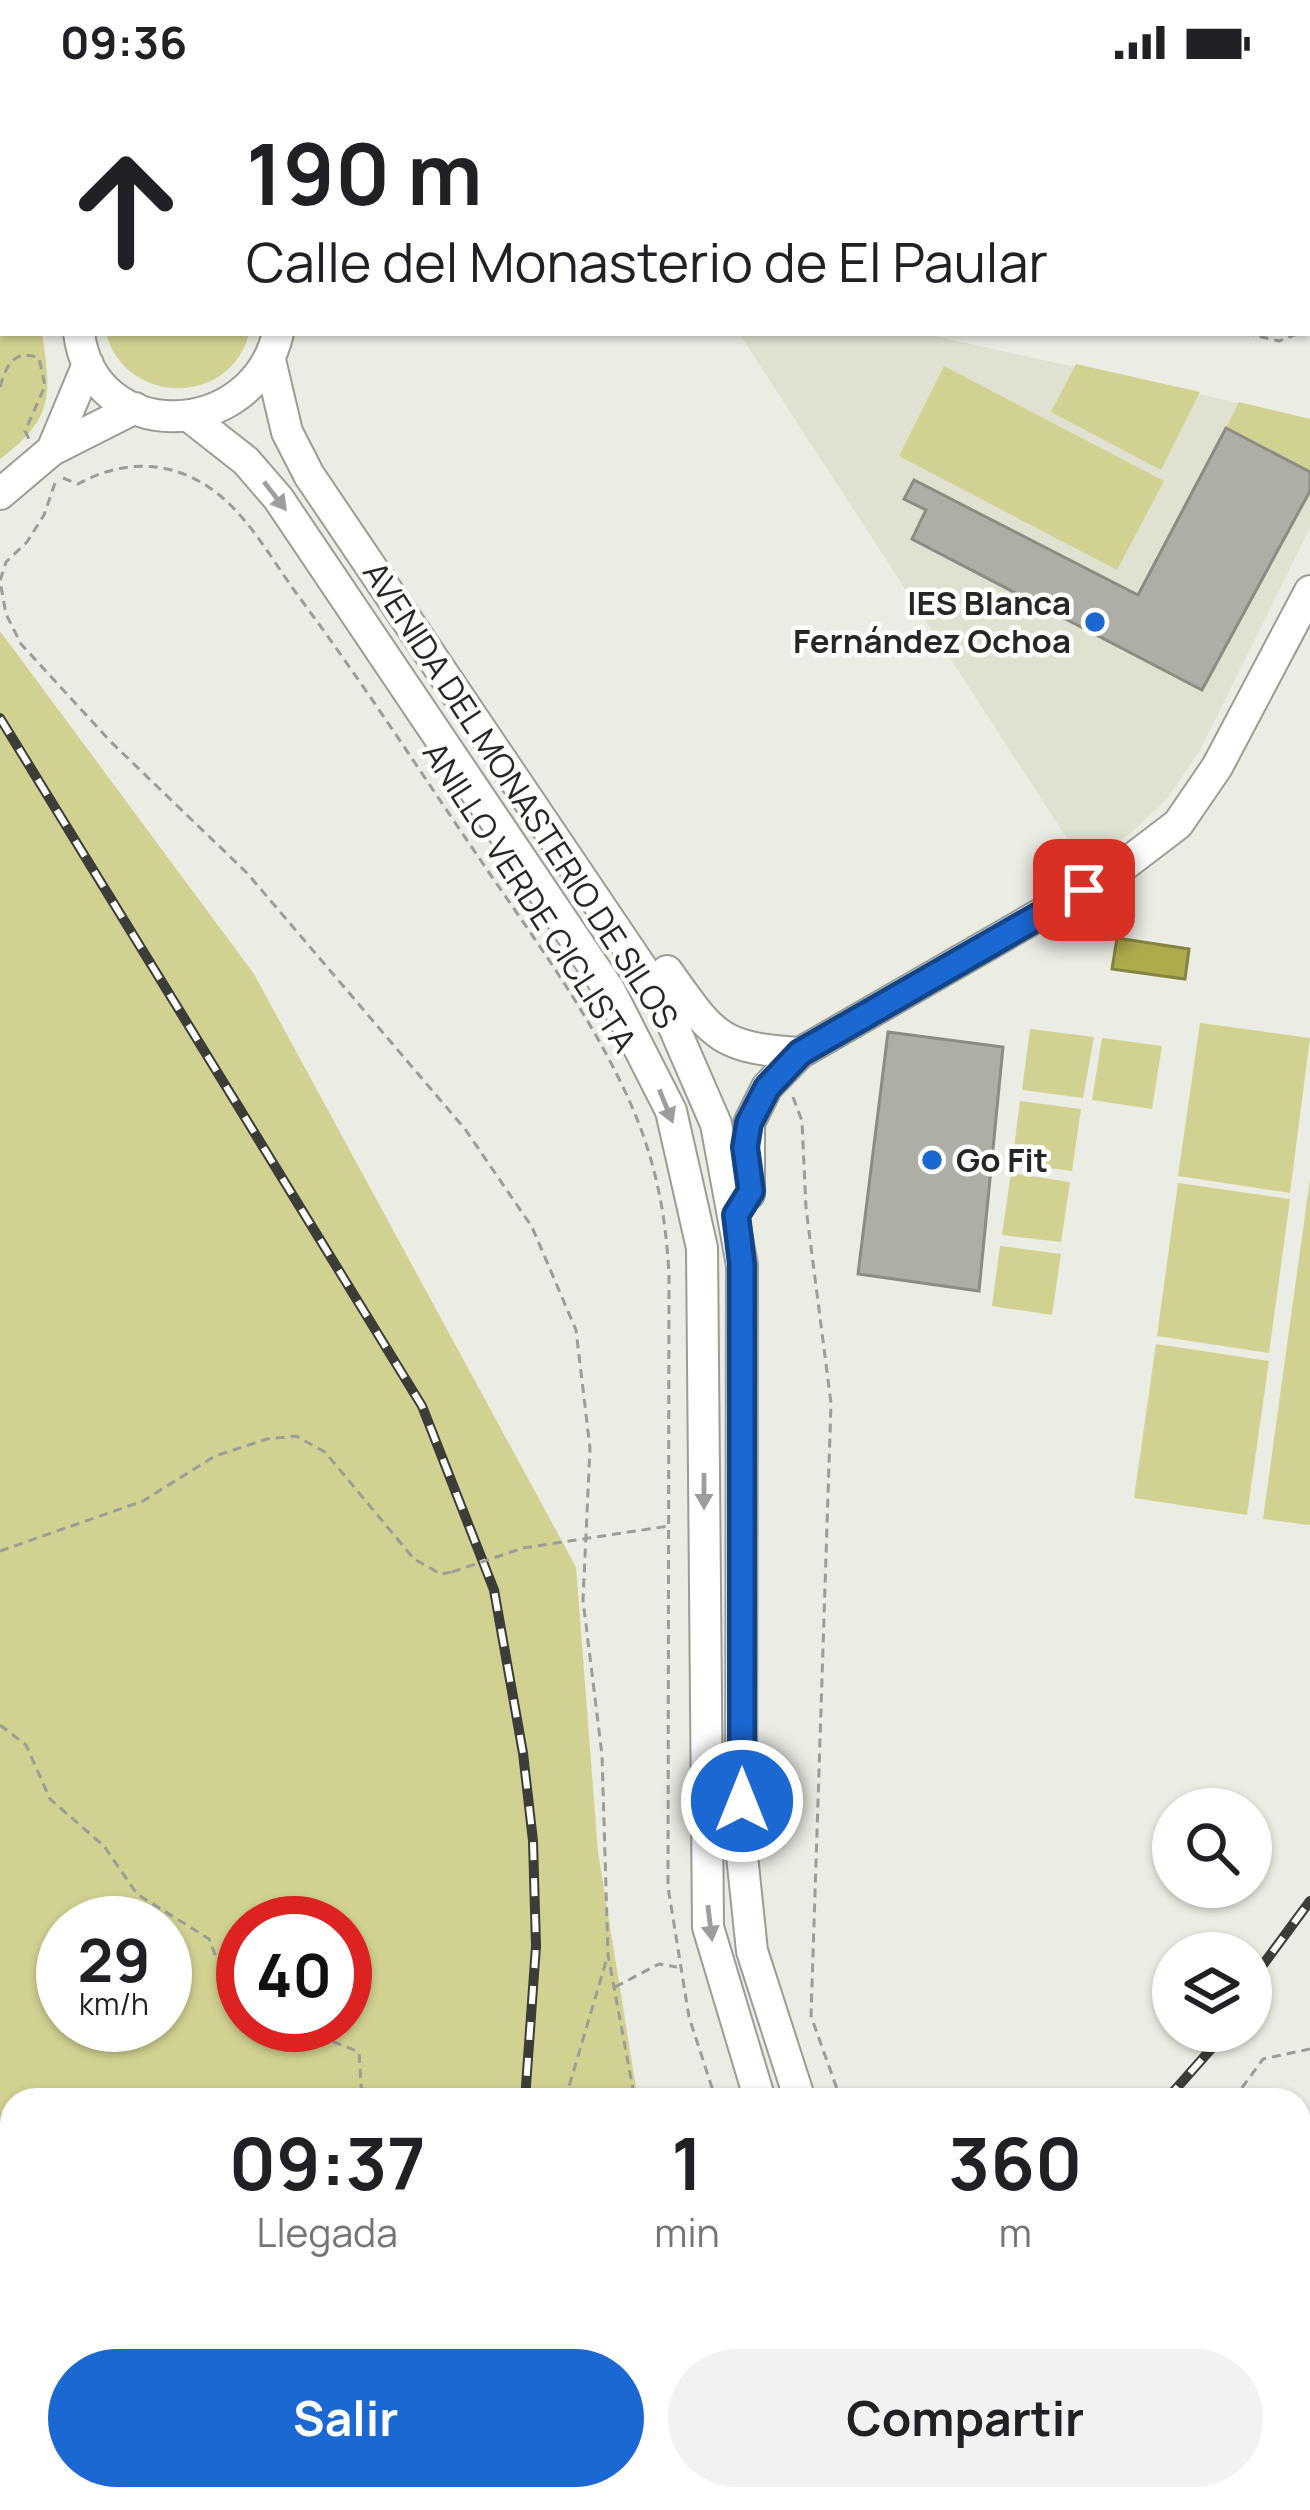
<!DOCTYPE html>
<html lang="es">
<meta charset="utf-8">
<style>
:root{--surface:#fff;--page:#f2f2f2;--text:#202124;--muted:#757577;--accent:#1c68d3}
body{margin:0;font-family:Manrope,sans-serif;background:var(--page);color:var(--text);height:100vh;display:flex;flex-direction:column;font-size:45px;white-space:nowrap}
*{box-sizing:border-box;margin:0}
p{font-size:39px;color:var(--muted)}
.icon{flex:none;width:66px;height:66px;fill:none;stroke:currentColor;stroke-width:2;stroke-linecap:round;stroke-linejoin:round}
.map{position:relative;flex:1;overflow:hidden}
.side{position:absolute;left:0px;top:2004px;width:1311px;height:423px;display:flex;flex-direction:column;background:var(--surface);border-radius:36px 36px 0 0;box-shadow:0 3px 9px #0004}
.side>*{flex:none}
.hud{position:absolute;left:0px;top:0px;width:1311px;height:252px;box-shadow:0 3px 9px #0004;background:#fff;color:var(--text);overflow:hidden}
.fabs{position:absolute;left:1152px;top:1704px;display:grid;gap:24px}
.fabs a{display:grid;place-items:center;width:120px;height:120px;border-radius:50%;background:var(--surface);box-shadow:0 3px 9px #0004;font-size:60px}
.speed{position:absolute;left:36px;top:1812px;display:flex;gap:24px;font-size:60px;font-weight:700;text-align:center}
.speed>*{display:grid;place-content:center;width:156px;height:156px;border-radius:50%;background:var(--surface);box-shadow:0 3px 9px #0004;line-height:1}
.speed small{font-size:30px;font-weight:400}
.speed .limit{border:18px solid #d22;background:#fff;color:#111}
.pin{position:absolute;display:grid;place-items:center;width:102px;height:102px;color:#fff;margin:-51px;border-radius:24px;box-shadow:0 6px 18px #0006}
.me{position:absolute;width:132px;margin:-66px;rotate:0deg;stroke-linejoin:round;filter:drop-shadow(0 0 9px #0008)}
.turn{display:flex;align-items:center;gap:42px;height:252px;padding:0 48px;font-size:54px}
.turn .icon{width:156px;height:156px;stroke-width:2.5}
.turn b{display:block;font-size:84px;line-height:102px}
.eta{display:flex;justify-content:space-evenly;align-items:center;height:204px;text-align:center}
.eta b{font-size:72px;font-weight:700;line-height:84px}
.cta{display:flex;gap:24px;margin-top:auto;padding:24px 48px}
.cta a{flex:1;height:138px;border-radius:72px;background:var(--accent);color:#fff;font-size:48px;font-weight:700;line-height:138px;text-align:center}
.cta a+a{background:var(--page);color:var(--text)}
.status{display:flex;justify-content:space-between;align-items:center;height:84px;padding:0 60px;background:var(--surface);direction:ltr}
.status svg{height:33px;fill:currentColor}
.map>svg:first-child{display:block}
.built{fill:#e0e1d1}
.green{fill:#d1d291;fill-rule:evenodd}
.water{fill:#adac4d;stroke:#848440;stroke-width:3}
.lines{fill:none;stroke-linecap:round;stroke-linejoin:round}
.stream{stroke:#848440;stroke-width:6}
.building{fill:#aeaea6;stroke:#8c8c84;stroke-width:3}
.minor-casing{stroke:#9b9c94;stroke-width:34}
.path{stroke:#9c9d96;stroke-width:3;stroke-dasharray:9 6;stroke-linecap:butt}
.minor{stroke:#fff;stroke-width:30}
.rail-casing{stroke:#3c3c38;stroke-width:10}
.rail{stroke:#fffffe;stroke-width:6;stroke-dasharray:18;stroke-linecap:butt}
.path-bridge{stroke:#9c9d96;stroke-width:3;stroke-dasharray:9 6;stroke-linecap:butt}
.oneway{fill:#9d9d9c}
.route-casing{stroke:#124489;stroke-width:30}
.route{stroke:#1c68d3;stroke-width:21}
.poi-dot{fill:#1c68d3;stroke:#fffffe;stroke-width:4.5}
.labels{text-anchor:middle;stroke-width:9;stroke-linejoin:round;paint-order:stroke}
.poi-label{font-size:33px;font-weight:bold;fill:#262623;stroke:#fffffe;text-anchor:end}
.street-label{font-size:33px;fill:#262623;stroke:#fffffe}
</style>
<div class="status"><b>09:36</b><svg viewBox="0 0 49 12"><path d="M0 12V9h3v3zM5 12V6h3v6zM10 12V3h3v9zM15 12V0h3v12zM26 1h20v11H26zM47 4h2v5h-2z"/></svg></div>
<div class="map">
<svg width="1310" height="2426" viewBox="0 0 1310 2426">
<rect width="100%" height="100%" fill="#ebece3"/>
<path class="built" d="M739,249H921L1310,335V444L1199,668L1166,716L1129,750L1083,779Z"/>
<path class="green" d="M0,93L3,249H42C51,310 55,334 0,375Z
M106,249H249C231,323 125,322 106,249Z
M1076,280L1200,308L1161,386L1051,328Z
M944,282L1164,397L1117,486L899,372Z
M1239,318L1310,335V388L1226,344Z
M0,547L254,890L576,1483L598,1768L638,2016H12V2415H701L703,2426H0ZM63,1839H165V1941H63ZM243,1839H345V1941H243Z
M1200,939L1310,954L1290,1109L1178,1092Z
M1030,945L1094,953L1083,1014L1022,1006Z
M1102,954L1162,962L1152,1025L1092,1016Z
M1020,1017L1081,1025L1072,1087L1012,1079Z
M1011,1089L1070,1098L1061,1158L1002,1151Z
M1310,1095V1441L1263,1435Z
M1178,1099L1290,1115L1269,1269L1157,1252Z
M1000,1162L1061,1170L1052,1231L992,1222Z
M1156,1260L1269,1277L1247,1431L1134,1414Z
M822,2415H991L998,2426H812Z"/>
<path class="water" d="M1117,854L1189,865L1185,895L1112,885Z"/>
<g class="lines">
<path class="stream" d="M0,2215L12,2236
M44,2426L48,2415"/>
</g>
<path class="building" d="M1226,344L1310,388V407L1202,606L912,455L926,426L904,415L914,396L1138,511Z
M888,948L1003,963L979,1207L858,1190Z"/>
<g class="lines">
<defs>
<path id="minor" d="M10,0V3
M226,0V3
M79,249C93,362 253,358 278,249
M270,276L287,348L309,391L660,911L716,1040L742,1181L741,1762L752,1867L800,2016
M190,333L246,377L278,414L610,907L671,1027L702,1164L708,1843L760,2016
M52,366L88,280
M0,410L52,366L135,324
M667,887C713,951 717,964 800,969
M749,1110V1039L767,1003L800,969L1119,785L1178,740L1217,683L1310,507
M1062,2415L1068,2426
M1100,2415L1106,2426"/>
</defs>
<use href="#minor" class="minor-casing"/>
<path class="path" d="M138,0L141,3
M476,0L481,3
M92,3V0
M1308,242L1310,240
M1245,249L1279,257L1300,249
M0,303C6,282 14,264 39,274L45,302L25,347L29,355
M63,394L78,400C119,377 166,375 207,402C247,428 271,475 299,513C361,596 417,683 475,768C529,848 589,927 629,1016C655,1074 666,1129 669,1192L668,1803L689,1933L716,2016
M55,399L44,431L27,458L6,478L0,497L6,530L21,560L111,658L247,789L465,1045L532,1143L576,1246L590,1364L583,1516L602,1671L608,1871L635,2016
M793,1013L802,1037L806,1124L831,1319L811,1932L841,2016
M523,1464L669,1442
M0,1467L143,1417L215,1372L267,1355L296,1352L325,1368L414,1475L441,1490L452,1488
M0,1641L26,1661L50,1715L104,1762L137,1810L209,1855L228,1903L243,1912
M615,1903L659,1880L677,1883
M291,1941L359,1968L362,2016
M565,2016L607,1874
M1233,2016L1263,1975L1310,1965
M648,2415L657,2426
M1014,2415L1022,2426
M1222,2426V2415"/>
<use href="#minor" class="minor"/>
<defs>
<path id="rail" d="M0,634L422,1322L494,1506L523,1669L533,1757L536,1862L525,2016
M1251,1897L1310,1817
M1166,2016L1227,1947
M393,2426L397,2415
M780,2426L790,2415"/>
</defs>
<use href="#rail" class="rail-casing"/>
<use href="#rail" class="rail"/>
<path class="path-bridge" d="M452,1488L523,1464"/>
</g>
<defs><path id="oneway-solid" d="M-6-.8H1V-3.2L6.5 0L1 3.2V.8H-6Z" transform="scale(3)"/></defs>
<g class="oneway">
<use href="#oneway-solid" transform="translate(275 412) rotate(52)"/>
<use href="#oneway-solid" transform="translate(666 1022) rotate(68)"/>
<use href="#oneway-solid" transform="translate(704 1407) rotate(90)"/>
<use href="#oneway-solid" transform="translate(710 1839) rotate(83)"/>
</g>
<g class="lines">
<defs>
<path id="route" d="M742,1717V1180L736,1131L751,1107L745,1063L749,1039L767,1004L800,969L1084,806"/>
</defs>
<use href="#route" class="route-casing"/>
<use href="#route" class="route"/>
</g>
<g class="poi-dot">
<circle cx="1095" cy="538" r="12"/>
<circle cx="932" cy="1076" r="12"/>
</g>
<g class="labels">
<g class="poi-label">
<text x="1071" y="531">IES Blanca<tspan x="1071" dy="38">Fernández Ochoa</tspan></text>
<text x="956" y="1088" text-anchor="start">Go Fit</text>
</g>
<g class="street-label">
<text transform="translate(521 711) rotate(57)" y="12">AVENIDA DEL MONASTERIO DE SILOS</text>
<text transform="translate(530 813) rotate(57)" y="12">ANILLO VERDE CICLISTA</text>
</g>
</g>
</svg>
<div class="fabs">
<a><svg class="icon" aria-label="search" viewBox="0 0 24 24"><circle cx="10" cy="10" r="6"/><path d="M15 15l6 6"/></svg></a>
<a><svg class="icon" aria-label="layers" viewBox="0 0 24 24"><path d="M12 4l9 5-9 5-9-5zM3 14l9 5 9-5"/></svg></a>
</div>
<div class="speed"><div>29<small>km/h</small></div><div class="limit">40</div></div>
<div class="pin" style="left:1084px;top:806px;background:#d93025"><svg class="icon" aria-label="arrive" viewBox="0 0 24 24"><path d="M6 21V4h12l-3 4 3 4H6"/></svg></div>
<svg class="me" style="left:742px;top:1717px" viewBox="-20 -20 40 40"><circle r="17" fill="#1c68d3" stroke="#fff" stroke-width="3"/><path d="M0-11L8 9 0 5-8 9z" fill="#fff"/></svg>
<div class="hud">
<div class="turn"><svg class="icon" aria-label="ahead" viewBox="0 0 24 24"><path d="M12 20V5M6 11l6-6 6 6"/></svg><div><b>190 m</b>Calle del Monasterio de El Paular</div></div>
</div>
<section class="side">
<div class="eta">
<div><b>09:37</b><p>Llegada</p></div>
<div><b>1</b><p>min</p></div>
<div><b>360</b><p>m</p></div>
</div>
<div class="cta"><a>Salir</a><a>Compartir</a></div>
</section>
</div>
